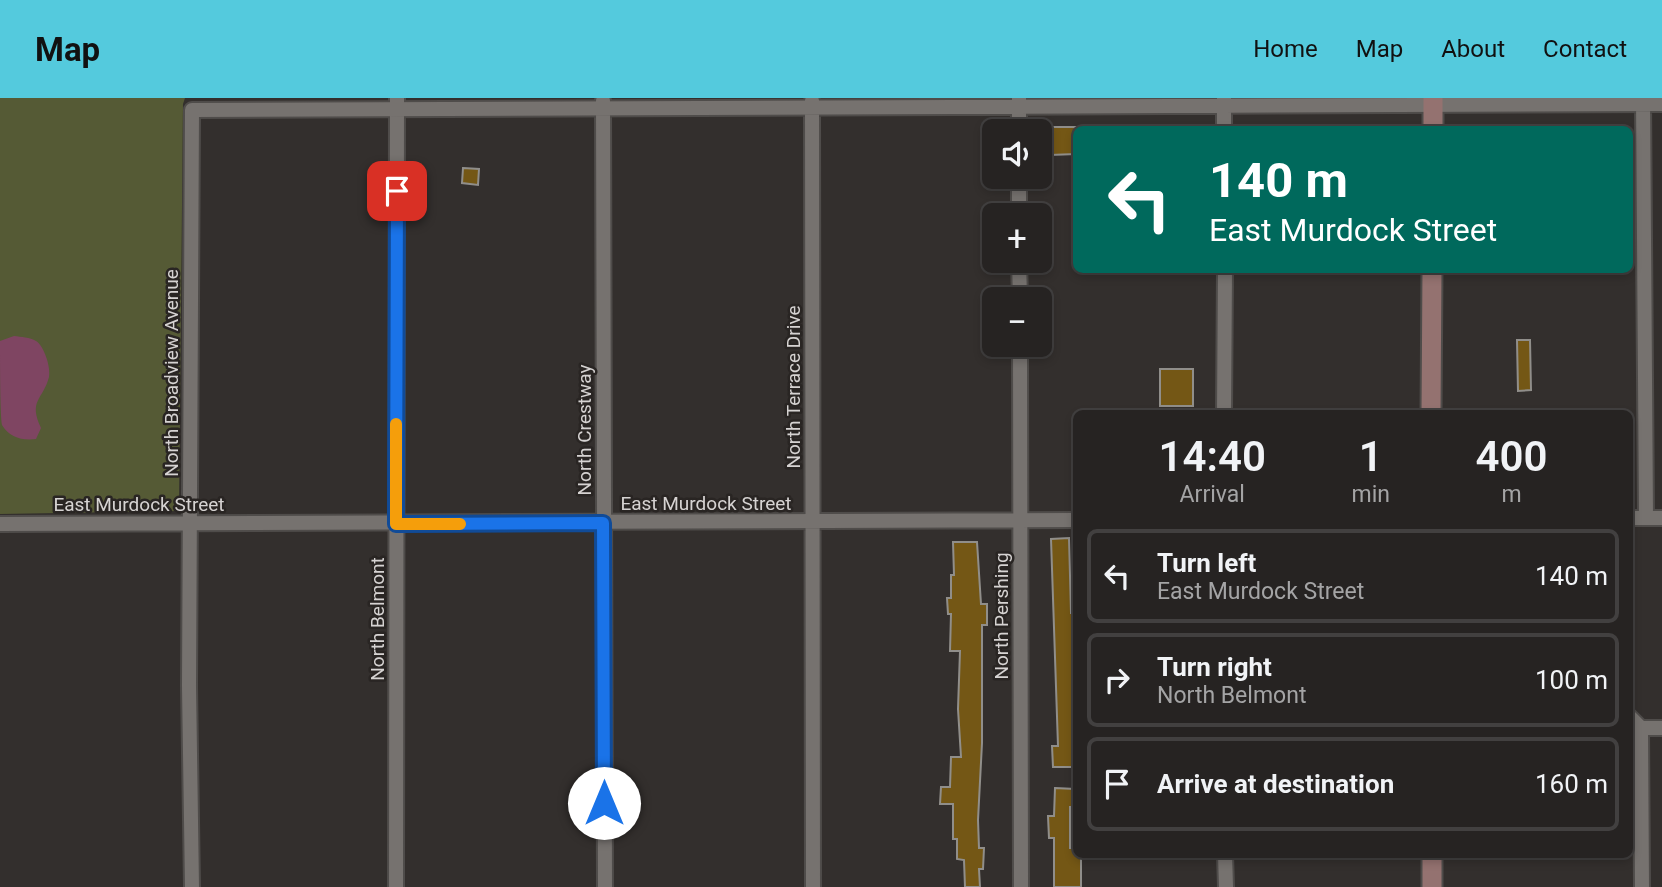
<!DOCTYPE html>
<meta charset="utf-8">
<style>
:root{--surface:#262322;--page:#2e2b2a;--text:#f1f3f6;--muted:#a4a4a5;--line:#424040;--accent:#54cadd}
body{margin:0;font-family:Roboto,sans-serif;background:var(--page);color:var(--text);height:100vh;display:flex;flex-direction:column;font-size:26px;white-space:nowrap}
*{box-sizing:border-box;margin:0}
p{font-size:23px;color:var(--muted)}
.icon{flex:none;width:38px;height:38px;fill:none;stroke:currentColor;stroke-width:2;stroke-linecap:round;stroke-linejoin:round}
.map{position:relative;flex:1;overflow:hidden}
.sheet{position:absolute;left:1073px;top:312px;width:560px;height:448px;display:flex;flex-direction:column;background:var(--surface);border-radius:10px;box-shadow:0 4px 10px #0003,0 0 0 2px var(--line)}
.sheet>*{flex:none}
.banner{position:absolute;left:1073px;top:28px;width:560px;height:147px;border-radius:10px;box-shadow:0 4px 10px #0003,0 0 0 2px var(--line);background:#00695c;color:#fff;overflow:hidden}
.controls{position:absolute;left:982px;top:21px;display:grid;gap:14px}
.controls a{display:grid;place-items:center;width:70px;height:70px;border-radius:10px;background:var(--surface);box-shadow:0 4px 10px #0003,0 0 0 2px var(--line);font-size:35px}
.pin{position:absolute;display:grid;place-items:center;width:60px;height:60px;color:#fff;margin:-30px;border-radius:14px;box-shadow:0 4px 10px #0006}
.me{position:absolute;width:77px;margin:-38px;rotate:0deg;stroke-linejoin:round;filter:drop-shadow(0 0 5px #0008)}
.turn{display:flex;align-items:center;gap:24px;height:147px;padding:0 21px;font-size:32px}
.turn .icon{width:91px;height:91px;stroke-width:2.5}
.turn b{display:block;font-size:49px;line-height:60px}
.eta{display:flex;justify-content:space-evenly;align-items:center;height:119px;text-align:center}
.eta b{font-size:42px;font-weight:600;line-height:49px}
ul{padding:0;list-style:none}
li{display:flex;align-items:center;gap:21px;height:94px;margin:0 14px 10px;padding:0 7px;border:4px solid var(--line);border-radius:10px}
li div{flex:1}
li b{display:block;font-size:26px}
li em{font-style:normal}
header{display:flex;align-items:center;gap:42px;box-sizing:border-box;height:98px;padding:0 35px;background:var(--accent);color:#111}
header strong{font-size:33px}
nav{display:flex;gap:38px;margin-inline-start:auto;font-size:24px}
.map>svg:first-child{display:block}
.green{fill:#555a35}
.water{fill:#7f4562}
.building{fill:#745715;stroke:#908e8a;stroke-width:2}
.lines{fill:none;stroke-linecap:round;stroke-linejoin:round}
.minor-casing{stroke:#4f4c4a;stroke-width:18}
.secondary-casing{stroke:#4f4c4a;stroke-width:23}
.minor{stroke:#76726f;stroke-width:14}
.secondary{stroke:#947270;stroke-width:19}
.route-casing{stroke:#114b97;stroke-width:18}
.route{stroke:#1a73e8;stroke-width:12}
.slow{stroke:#f59e0b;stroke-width:12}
.labels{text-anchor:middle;stroke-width:5;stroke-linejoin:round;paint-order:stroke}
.street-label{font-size:19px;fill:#d6d3d2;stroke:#292523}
</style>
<header>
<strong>Map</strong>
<nav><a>Home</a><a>Map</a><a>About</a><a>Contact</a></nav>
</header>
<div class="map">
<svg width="1662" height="789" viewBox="0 0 1662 789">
<rect width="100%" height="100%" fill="#332f2d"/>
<path class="green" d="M0,0H185L183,6L179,413L0,416Z"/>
<path class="water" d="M14,238C21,239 30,239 36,243C44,248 51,269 49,279C43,302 28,302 41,330L36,341C22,343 9,339 2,327C0,317 0,258 0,243Z"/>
<path class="building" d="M1049,29H1076V56L1050,57Z
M463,70L479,71L478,87L462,85Z
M1517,242H1530L1531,292L1518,293Z
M1160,271H1193V308H1160Z
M1069,440L1071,515H1076L1074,669H1053L1052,648H1058L1051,441Z
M953,444H977L981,506H987V527H982V645L978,722L979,750H984L983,771H979L980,789H965L964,762L957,761V741H953V706H940L941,689H950L951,659H961L958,611L960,553H950L951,516H948L947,500H951V477H954Z
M1055,690L1075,691V709H1070V750H1076V756H1081V789H1054V740H1049L1048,718H1054Z"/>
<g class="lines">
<defs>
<path id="minor" d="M1019,0V33
M1643,0L1646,420
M1224,1V32
M603,3L605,789
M812,3L813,789
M1019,79V117
M1019,163L1020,201
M1020,247L1021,789
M1224,315L1225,172
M1629,420H1662
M0,426L1076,422
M1629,618L1641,630H1662
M1641,630L1642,789
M1225,756L1226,789
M192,789L189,588L192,12L1662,6
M396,789L397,0"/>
<path id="secondary" d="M1433,32V0
M1431,315L1432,172
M1432,756V789"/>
</defs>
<use href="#minor" class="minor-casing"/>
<use href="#secondary" class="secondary-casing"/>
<use href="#minor" class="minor"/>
<use href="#secondary" class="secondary"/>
</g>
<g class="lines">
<defs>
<path id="route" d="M397,93L396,426L603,425L604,705"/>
</defs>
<use href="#route" class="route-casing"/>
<use href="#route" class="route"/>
<path class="slow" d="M396,326V426H460"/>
</g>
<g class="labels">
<g class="street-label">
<text transform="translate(171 275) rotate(-90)" y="7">North Broadview Avenue</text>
<text transform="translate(793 289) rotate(-90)" y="7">North Terrace Drive</text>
<text transform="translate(584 332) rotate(-90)" y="7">North Crestway</text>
<text x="706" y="412">East Murdock Street</text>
<text x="139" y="413">East Murdock Street</text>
<text transform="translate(1001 518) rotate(-90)" y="7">North Pershing</text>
<text transform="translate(377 521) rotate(-90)" y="7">North Belmont</text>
</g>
</g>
</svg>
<div class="controls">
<a><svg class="icon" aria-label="sound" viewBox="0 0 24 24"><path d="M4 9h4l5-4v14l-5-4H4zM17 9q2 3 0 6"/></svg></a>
<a>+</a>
<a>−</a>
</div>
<div class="pin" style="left:397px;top:93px;background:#d93025"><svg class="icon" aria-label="arrive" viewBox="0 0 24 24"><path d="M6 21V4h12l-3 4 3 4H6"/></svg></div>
<svg class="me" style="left:604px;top:705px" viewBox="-20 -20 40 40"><circle r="19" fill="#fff"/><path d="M0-13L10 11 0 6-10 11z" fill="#1a73e8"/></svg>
<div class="banner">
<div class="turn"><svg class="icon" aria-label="left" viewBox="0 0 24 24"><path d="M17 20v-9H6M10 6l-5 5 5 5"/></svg><div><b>140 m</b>East Murdock Street</div></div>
</div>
<section class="sheet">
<div class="eta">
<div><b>14:40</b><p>Arrival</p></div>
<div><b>1</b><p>min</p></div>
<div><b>400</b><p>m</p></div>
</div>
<ul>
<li><svg class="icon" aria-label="left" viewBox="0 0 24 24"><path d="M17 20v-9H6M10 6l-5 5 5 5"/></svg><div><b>Turn left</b><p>East Murdock Street</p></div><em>140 m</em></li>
<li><svg class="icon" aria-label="right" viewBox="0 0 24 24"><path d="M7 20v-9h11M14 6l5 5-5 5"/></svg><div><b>Turn right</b><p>North Belmont</p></div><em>100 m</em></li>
<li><svg class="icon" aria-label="arrive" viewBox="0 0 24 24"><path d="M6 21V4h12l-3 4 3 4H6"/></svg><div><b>Arrive at destination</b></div><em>160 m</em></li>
</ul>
</section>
</div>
